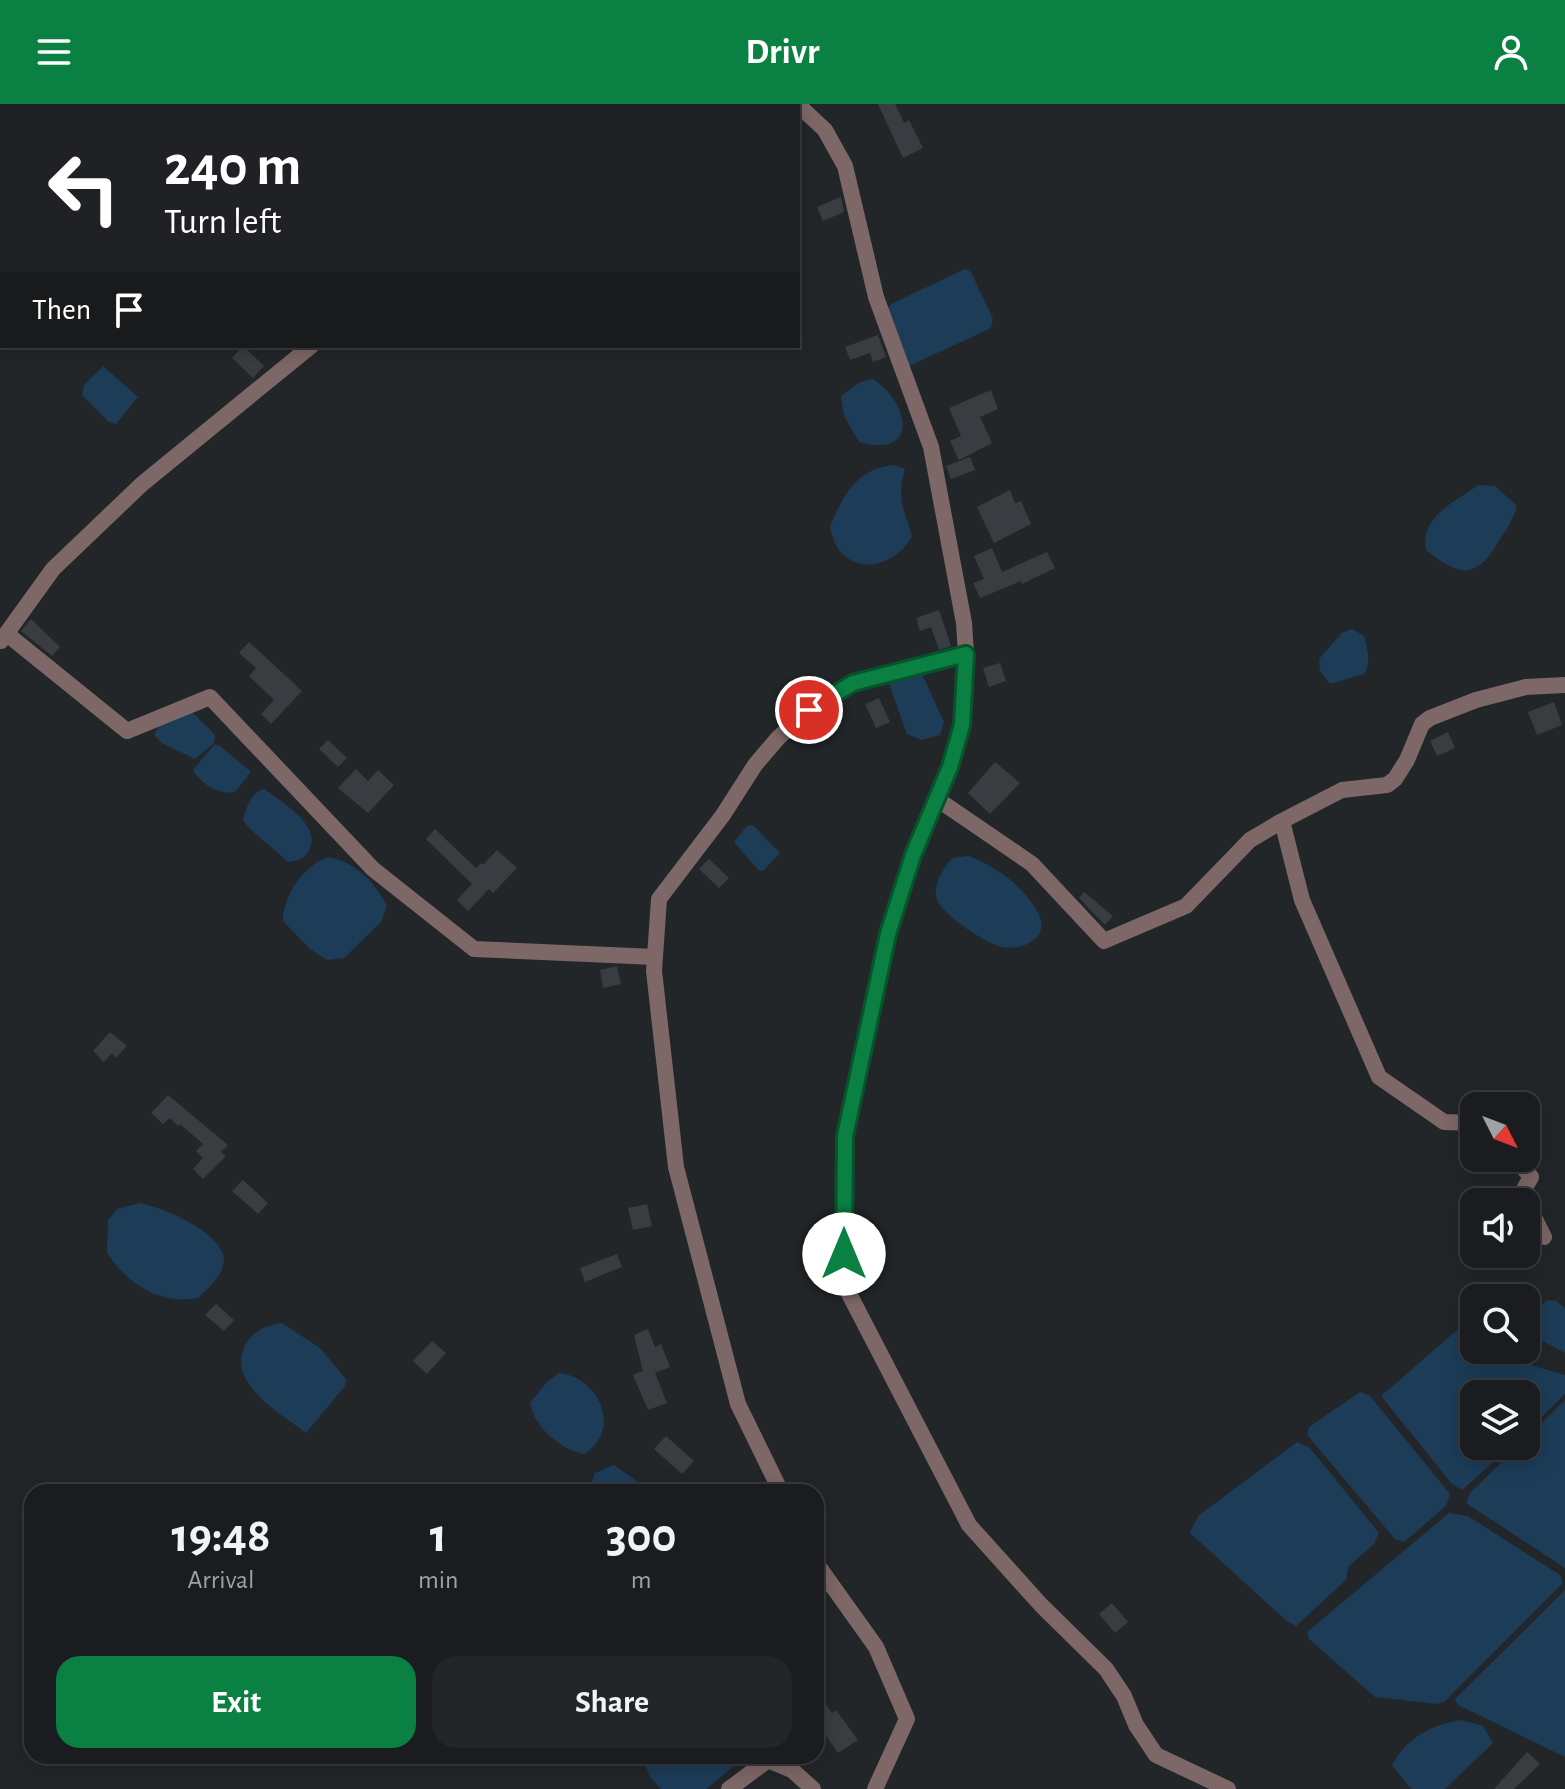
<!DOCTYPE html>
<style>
:root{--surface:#1a1c1f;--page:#232528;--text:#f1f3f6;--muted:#9fa1a4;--line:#383a3d;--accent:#0b8043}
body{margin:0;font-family:"Alegreya Sans",sans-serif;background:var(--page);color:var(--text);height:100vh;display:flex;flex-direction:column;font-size:30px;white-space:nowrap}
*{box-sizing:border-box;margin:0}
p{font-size:26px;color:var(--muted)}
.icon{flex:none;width:44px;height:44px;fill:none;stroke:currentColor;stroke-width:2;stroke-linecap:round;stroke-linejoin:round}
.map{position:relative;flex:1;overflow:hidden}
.panel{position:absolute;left:24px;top:1380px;width:800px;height:280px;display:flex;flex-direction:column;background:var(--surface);border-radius:24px;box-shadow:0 4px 20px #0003,0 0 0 2px var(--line)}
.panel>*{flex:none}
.banner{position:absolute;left:0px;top:0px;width:800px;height:244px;box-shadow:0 4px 20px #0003,0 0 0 2px var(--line);background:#202124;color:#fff;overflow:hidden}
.needle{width:52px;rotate:132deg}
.buttons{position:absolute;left:1460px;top:988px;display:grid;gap:16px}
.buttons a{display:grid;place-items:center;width:80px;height:80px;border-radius:16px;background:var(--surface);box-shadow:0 4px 20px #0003,0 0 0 2px var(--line);font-size:40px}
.pin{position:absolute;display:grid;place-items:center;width:68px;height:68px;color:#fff;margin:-34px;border:4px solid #fff;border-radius:50%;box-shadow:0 2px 8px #0007}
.me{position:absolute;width:88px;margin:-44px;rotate:0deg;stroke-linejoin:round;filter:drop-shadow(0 0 6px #0008)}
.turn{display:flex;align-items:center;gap:28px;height:168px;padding:0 32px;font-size:36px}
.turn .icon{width:104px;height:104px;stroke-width:2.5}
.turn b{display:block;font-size:56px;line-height:68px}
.then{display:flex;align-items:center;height:76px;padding:0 32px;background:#0003;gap:16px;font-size:30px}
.eta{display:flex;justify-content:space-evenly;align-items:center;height:136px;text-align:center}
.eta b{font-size:48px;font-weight:700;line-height:56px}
.cta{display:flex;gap:16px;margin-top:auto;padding:16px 32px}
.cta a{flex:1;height:92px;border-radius:24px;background:var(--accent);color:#fff;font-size:32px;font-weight:700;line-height:92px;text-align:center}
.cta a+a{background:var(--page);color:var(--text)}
header{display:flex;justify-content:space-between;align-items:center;height:104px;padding:0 32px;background:var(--accent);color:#fff;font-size:36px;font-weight:700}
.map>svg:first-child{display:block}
.water{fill:#1c3c58}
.building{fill:#393d41}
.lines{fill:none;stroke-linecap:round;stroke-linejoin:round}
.minor{stroke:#7d6767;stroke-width:16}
.route-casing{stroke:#07532c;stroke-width:20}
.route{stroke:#0b8043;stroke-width:14}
</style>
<header><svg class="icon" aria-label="menu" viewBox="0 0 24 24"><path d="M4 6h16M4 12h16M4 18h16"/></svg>Drivr<svg class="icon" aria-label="person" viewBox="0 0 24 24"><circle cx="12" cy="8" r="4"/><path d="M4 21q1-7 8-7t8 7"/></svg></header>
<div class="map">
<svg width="1565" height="1685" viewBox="0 0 1565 1685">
<rect width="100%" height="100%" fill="#222629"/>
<path class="water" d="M965,165L971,168L993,215L991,224L907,263L885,207L893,199Z
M103,262L138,293L116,320L109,318L82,291L84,281Z
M873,275C911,300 919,355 859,338L844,312L841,292L860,278Z
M894,361L905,365C896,397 904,403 912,432C891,471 837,472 830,422C844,390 856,365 894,361Z
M1478,381L1495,382L1516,401V406C1512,418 1504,429 1497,440C1475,477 1457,471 1426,446C1420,412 1454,399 1478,381Z
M1352,525L1364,532C1367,545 1372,558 1364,570L1330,580L1320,567L1319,555L1342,529Z
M918,568L922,570L944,618L940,631L921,636L907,630L889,580V576Z
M190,606L215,631L214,639L195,655L162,639L154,631L159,622Z
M214,641H219L251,668L235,688C221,692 199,679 193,666Z
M264,685C280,697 323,721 309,746C305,755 297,757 288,758L247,722L243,715C247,703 251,688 264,685Z
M753,721L780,749L763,767L758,766L734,738L747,722Z
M969,752C997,764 1020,779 1036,805C1054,833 1023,849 998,842C983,837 938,809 936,792C934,780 944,762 953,754Z
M329,753C356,759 375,778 387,802L381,818L344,854L327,856L310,845L283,817C283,792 304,760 329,753Z
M140,1099C162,1103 227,1130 224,1158C222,1172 208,1184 198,1194C159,1201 128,1180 107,1149L108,1116L117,1105Z
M1547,1196L1556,1197L1565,1204V1249L1526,1228V1219Z
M282,1219L320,1244L346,1275L345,1282L306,1329C281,1310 224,1278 246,1240C255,1226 266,1221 282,1219Z
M1466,1223L1474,1229V1246H1499L1513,1256L1565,1271V1290L1526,1328V1290H1474V1342H1511L1462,1386L1452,1380L1381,1292L1456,1227Z
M559,1269C599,1273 623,1326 584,1350C561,1346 534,1323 530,1299L547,1278Z
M1360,1288L1370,1292L1450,1390L1446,1402L1404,1438L1395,1435L1307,1331L1309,1323Z
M1565,1296V1464L1466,1399L1470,1389L1518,1342H1526V1334Z
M1297,1338L1310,1344L1379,1429L1374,1440L1348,1463L1346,1476L1296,1522L1287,1517L1190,1429L1198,1412Z
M614,1361L641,1380L646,1388H593L591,1379L595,1369Z
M1449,1409L1468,1412L1560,1471L1563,1479L1445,1597L1437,1600L1375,1593L1309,1535L1307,1528Z
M1565,1486V1653L1458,1601L1455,1595Z
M1461,1616L1483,1622L1493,1639L1445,1685H1411L1392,1661C1407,1634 1430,1621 1461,1616Z
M641,1652H746L706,1685H661L651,1674Z"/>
<path class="building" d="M878,0H895L904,19L909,16L923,44L903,54Z
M841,93L844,108L823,117L817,103Z
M878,231L886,253L873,258L870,249L850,256L845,243Z
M243,242L264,262L253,274L232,254Z
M991,286L998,305L980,313L992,339L959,356L950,337L961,332L949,304Z
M970,353L975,366L951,375L946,362Z
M1010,386L1015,399L1021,397L1031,420L994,439L977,403Z
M992,444L1002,468L1047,448L1055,464L1022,480L1021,477L980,494L973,479L984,475L974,452Z
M939,506L951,542L939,546L931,523L920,527L916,514Z
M31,515L60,543L52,552L21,527Z
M249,538L302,587L271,620L261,610L274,596L249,572L256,564L239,549Z
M1000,559L1006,577L989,583L983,564Z
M879,594L890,618L876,624L865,600Z
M1554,598L1562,621L1537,631L1528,608Z
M1448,628L1455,644L1437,652L1430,637Z
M328,636L347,654L338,663L319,645Z
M995,658L1020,679L990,710L968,689Z
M356,665L368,677L378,666L394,681L368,709L338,684Z
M435,725L476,764L481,759L483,761L497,746L517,764L493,789L489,785L468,807L457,796L472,780L426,735Z
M709,755L729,774L719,784L699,765Z
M1084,788L1113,812L1105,821L1079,794Z
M617,862L621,880L603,884L600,866Z
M110,928L127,942L116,954L112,949L104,958L93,947Z
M168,991L228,1041L221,1048L226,1052L203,1075L193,1065L203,1054L196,1047L203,1040L180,1020L178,1022L170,1014L163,1020L151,1009Z
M243,1076L268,1099L258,1110L232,1087Z
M647,1100L652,1122L633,1126L628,1104Z
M617,1150L622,1163L585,1178L580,1164Z
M216,1200L234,1216L224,1227L205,1211Z
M648,1225L655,1243L661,1240L670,1263L655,1269L667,1299L648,1306L633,1271L643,1267L634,1231Z
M432,1237L446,1249L427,1270L413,1257Z
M666,1332L694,1357L682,1370L654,1345Z
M1112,1499L1128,1518L1115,1529L1099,1510Z
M816,1587L832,1609L836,1606L858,1636L838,1649L822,1626L816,1631Z
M1527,1648L1540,1660L1514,1685H1494Z"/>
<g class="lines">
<path class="minor" d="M797,0L825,26L845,62L876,193L931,343L964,519L966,550L962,621L950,663L913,751L888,830L845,1032L844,1180L969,1421L1041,1501L1106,1565L1124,1592L1136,1621L1156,1651L1228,1685
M548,2L550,0
M7,530L127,627L210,593L373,765L474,845L655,853
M1,537L53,465L142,380L311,242
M937,695L1032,760L1104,837L1186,802L1250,736L1282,717L1342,686L1387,681L1395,675L1407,656L1422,620L1430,614L1476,596L1526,583L1565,581
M1282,717L1302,796L1379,973L1444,1018L1474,1019
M1515,1054L1531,1073L1522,1089L1544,1133
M781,1388L738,1300L676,1063L654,867L659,795L723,711L755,661L778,634L809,606L853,579L966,550
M816,1459L876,1543L907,1615L875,1685
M729,1685L768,1656L792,1666L813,1685"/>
</g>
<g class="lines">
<defs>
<path id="route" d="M809,606L853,579L966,550L962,621L950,663L913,751L888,830L845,1032L844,1150"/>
</defs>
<use href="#route" class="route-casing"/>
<use href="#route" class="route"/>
</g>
</svg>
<div class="buttons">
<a><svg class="needle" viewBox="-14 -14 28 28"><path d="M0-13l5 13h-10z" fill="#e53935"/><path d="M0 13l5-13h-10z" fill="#9fa1a4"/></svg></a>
<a><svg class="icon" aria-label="sound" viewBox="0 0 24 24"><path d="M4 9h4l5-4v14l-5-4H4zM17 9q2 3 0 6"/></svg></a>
<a><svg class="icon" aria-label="search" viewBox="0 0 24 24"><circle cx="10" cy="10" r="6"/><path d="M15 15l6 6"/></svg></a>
<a><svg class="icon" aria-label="layers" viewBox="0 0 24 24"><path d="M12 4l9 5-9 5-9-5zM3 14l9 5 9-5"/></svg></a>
</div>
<div class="pin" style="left:809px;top:606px;background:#d93025"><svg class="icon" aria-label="arrive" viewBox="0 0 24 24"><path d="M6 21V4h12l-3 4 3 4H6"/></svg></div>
<svg class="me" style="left:844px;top:1150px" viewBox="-20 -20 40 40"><circle r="19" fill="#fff"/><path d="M0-13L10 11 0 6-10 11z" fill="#0b8043"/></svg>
<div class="banner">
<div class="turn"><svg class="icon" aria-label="left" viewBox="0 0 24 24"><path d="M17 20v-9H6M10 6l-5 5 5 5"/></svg><div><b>240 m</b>Turn left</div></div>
<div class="then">Then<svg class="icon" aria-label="arrive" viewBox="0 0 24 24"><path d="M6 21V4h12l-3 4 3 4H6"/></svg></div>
</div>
<section class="panel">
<div class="eta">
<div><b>19:48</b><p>Arrival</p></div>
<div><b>1</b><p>min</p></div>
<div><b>300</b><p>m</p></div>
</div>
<div class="cta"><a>Exit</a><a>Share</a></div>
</section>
</div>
